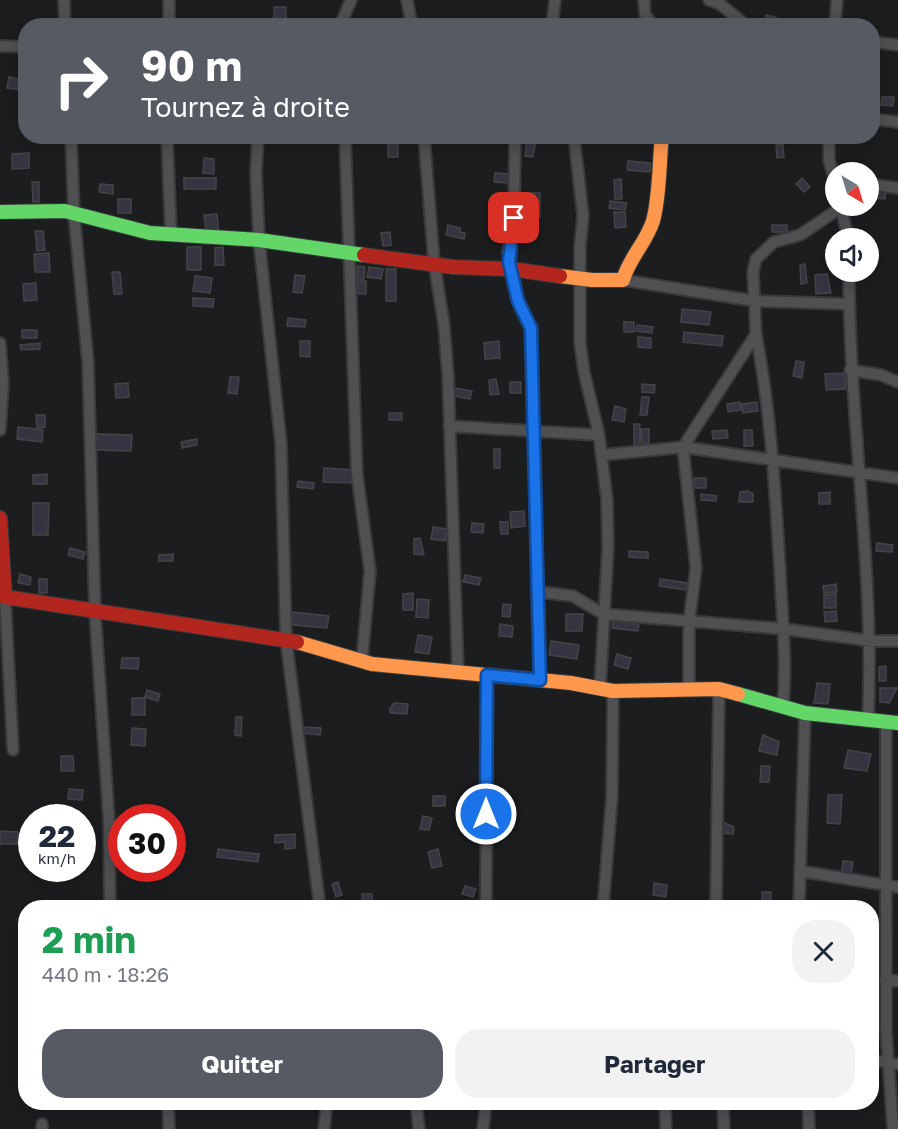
<!DOCTYPE html>
<html lang="fr">
<meta charset="utf-8">
<style>
:root{--surface:#fff;--page:#f2f2f3;--text:#1f2937;--muted:#747a83;--accent:#555a63}
body{margin:0;font-family:"Golos Text",sans-serif;background:var(--page);color:var(--text);height:100vh;display:flex;flex-direction:column;font-size:22px;white-space:nowrap}
*{box-sizing:border-box;margin:0}
p{font-size:20px;color:var(--muted)}
.icon{flex:none;width:33px;height:33px;fill:none;stroke:currentColor;stroke-width:2;stroke-linecap:round;stroke-linejoin:round}
.map{position:relative;flex:1;overflow:hidden}
.drawer{position:absolute;left:18px;top:900px;width:861px;height:210px;display:flex;flex-direction:column;background:var(--surface);border-radius:24px;box-shadow:0 3px 15px #0003}
.drawer>*{flex:none}
.guide{position:absolute;left:18px;top:18px;width:862px;height:126px;border-radius:24px;box-shadow:0 3px 15px #0003;background:#555a63;color:#fff;overflow:hidden}
.needle{width:39px;rotate:142deg}
.buttons{position:absolute;left:825px;top:162px;display:grid;gap:12px}
.buttons a{display:grid;place-items:center;width:54px;height:54px;border-radius:50%;background:var(--surface);box-shadow:0 3px 15px #0003;font-size:30px}
.speed{position:absolute;left:18px;top:804px;display:flex;gap:12px;font-size:30px;font-weight:700;text-align:center}
.speed>*{display:grid;place-content:center;width:78px;height:78px;border-radius:50%;background:var(--surface);box-shadow:0 3px 15px #0003;line-height:1}
.speed small{font-size:15px;font-weight:400}
.speed .limit{border:9px solid #d22;background:#fff;color:#111}
.pin{position:absolute;display:grid;place-items:center;width:51px;height:51px;color:#fff;margin:-26px;border-radius:12px;box-shadow:0 3px 9px #0006}
.me{position:absolute;width:66px;margin:-33px;rotate:0deg;stroke-linejoin:round;filter:drop-shadow(0 0 4px #0008)}
.turn{display:flex;align-items:center;gap:21px;height:126px;padding:0 24px;font-size:27px}
.turn .icon{width:78px;height:78px;stroke-width:2.5}
.turn b{display:block;font-size:42px;line-height:51px}
.round{display:grid;place-items:center;flex:none;width:63px;height:63px;border-radius:24px;background:var(--page)}
.summary{display:flex;align-items:center;justify-content:space-between;height:102px;padding:0 24px}
h1{font-size:36px;font-weight:700;line-height:45px;color:#1e9e55}
.action{display:flex;gap:12px;margin-top:auto;padding:12px 24px}
.action a{flex:1;height:69px;border-radius:24px;background:var(--accent);color:#fff;font-size:24px;font-weight:700;line-height:69px;text-align:center}
.action a+a{background:var(--page);color:var(--text)}
.map>svg:first-child{display:block}
.building{fill:#373441;stroke:#434445;stroke-width:1.5}
.lines{fill:none;stroke-linecap:round;stroke-linejoin:round}
.street-casing{stroke:#38393b;stroke-width:14}
.fast-casing{stroke:#38393b;stroke-width:16}
.slow-casing{stroke:#38393b;stroke-width:16}
.jam-casing{stroke:#38393b;stroke-width:16}
.street{stroke:#505052;stroke-width:10}
.fast{stroke:#63d668;stroke-width:14}
.slow{stroke:#ff974d;stroke-width:14}
.jam{stroke:#b3261e;stroke-width:14}
.route-casing{stroke:#114b97;stroke-width:15}
.route{stroke:#1a73e8;stroke-width:10}
</style>
<div class="map">
<svg width="898" height="1129" viewBox="0 0 898 1129">
<rect width="100%" height="100%" fill="#1c1d1f"/>
<path class="building" d="M274,7H286V25H274Z
M766,15L776,17L775,26H764Z
M9,77L23,80L21,90L7,88Z
M882,97H894L893,106L881,105Z
M527,139L536,140L533,157L525,156Z
M388,144H398V157H388Z
M783,144L784,157L777,158L776,145Z
M29,153V168L12,169V154Z
M204,158L214,159V174L203,173Z
M628,161L651,163L650,172L627,170Z
M495,173L509,174L508,183L494,182Z
M184,178H216V189H184Z
M802,178L810,187L804,192L796,184Z
M621,179L622,199H615L614,180Z
M32,182H39V202H33Z
M100,184L113,185V194L99,192Z
M874,189L886,190L885,199L873,198Z
M531,193H540V218H530Z
M118,199H131V213H118Z
M610,201L627,203L625,210L609,208Z
M614,212H625L626,227L615,228Z
M217,214L219,237L207,238L204,215Z
M448,225L460,228V232L465,233L464,239L446,235Z
M772,225H787V232H772Z
M35,231H43L45,250L37,251Z
M390,232L391,245L383,246L381,233Z
M187,247H201V270H187Z
M223,247L224,265H215V248Z
M49,253L50,272H35L34,254Z
M805,264L807,283L801,284L800,265Z
M358,266L365,267L364,279H357Z
M369,267L383,269L381,279L367,277Z
M386,269H396V301H386Z
M112,272H120L122,294H114Z
M827,274L831,293L816,294L815,275Z
M295,275L305,276L302,293L293,292Z
M195,276L212,278L210,293L193,291Z
M358,281H366V294H357Z
M36,283L37,300L24,301L23,284Z
M193,298L214,299L213,307L193,306Z
M682,309L711,312L709,325L681,322Z
M288,318L306,320L305,327L287,326Z
M624,322H634V332H624Z
M637,325L653,327L652,333L636,331Z
M22,330H37V338H22Z
M684,332L723,336L722,346L683,342Z
M638,337L651,338V348L638,347Z
M300,341H310V357L300,356Z
M499,341L500,358L485,359L484,343Z
M40,343V349L21,350L20,345Z
M796,361L804,362L802,378L793,376Z
M845,373V389L826,390L825,374Z
M230,377H239L237,394L228,393Z
M496,379L499,394L490,395L489,380Z
M510,382H521V393H510Z
M128,383L129,397L116,398L115,384Z
M642,384L655,385L654,393L642,392Z
M455,388L472,391L470,399L453,396Z
M642,397H649L647,415H640Z
M740,402L742,410L728,412L727,404Z
M757,402L758,411L743,413L742,404Z
M615,406L626,409L624,422L612,420Z
M389,413H402V420H389Z
M36,415H45V427L37,428Z
M634,424H640V445H634Z
M18,427L43,430L42,442L17,439Z
M641,429H649V444H642Z
M727,430L728,438L713,439L712,431Z
M744,430H752L753,446H744Z
M97,434L132,435L131,451L96,450Z
M197,439V445L182,448L181,442Z
M494,449H500V468H494Z
M324,468L353,470V483L323,482Z
M47,474V484H33V475Z
M694,478H706V488H694Z
M298,481L314,483L313,489L297,487Z
M749,491L753,494V502H739L740,492Z
M830,492V504H819V493Z
M701,494L717,496L716,501L701,500Z
M33,503H49L48,535H33Z
M524,511L525,526L511,528L510,512Z
M500,522H508V534H501Z
M472,523L484,524L483,533L471,532Z
M433,527L447,529L445,541L431,539Z
M420,538L424,555L414,554V539Z
M877,543L893,545L892,552L876,551Z
M70,548L85,552L83,559L68,555Z
M629,551L648,552V558L629,557Z
M173,554V561H159V555Z
M20,574L31,577L30,585L18,583Z
M465,575L481,578L479,585L463,582Z
M39,579H47V593H39Z
M660,579L687,583L686,590L659,586Z
M836,584L837,592L824,593L823,586Z
M413,593V610H403V594Z
M836,594V608H824V595Z
M417,599L429,600L428,618L416,617Z
M503,604L511,605L510,617L502,616Z
M836,611L837,621L825,622L824,612Z
M293,612L329,616L327,628L292,625Z
M566,614H583L582,631H566Z
M613,621L639,624L638,631L612,628Z
M500,624L513,626L512,637L499,636Z
M418,635L432,637L429,654L415,652Z
M551,641L579,645L577,659L549,655Z
M617,654L631,658L628,669L614,665Z
M122,658H139L138,669L121,668Z
M886,666V681H879V667Z
M817,683L830,684L828,704L814,703Z
M880,688H897L889,703L880,702Z
M147,690L160,694L158,701L145,697Z
M132,698H145V715H132Z
M394,703L408,704L407,714L390,713V708Z
M236,717H242L241,736L235,735Z
M304,727L321,728L320,735L303,733Z
M132,728L146,729L145,746L131,745Z
M763,735L779,742L777,755L759,751Z
M848,750L871,754L867,771L844,768Z
M61,756H73L74,771H61Z
M761,766H770L769,782H760Z
M69,789L83,790L82,800L68,799Z
M828,795H842L840,824L827,823Z
M433,796H445V806H433Z
M423,816L432,818L429,830L420,829Z
M722,822L734,827L733,834L721,833Z
M0,831L18,832L17,844H0Z
M295,834V848L285,849V842L275,843V835Z
M218,849L259,854L258,862L217,857Z
M438,849L442,866L432,868L428,852Z
M843,861L853,862L851,875H841Z
M143,868H151V880H143Z
M338,882L342,895L336,897L332,884Z
M654,883L667,885L666,897L653,895Z
M465,886L476,889L473,897L462,894Z
M762,892H771V903H762Z
M362,894H372L373,908H363Z
M872,979H880L879,993H872Z"/>
<g class="lines">
<defs>
<path id="street" d="M64,0L65,26
M169,0V26
M407,0L412,26
M644,0L645,14L653,26
M709,0L720,4L747,26
M340,26L351,0
M552,26L555,0
M835,26L837,0
M873,42L898,45
M0,46L26,47
M873,119L898,122
M71,136L74,213L88,362L95,612L109,820L110,908
M167,136L171,235
M258,136L256,172L259,240L281,444L286,639L320,908
M345,136L357,474L370,571L362,660
M424,136L434,262L444,325L448,375L458,672
M515,136L514,218L508,252L518,301L531,328L540,680
M574,136L583,216L580,246V343L584,372L599,435L607,500L608,547L600,688
M829,136V160L836,185
M868,184L898,188
M841,206L848,238
M849,272C849,422 875,570 868,721
M623,280L755,301L849,304
M756,334C771,412 775,491 780,570C782,617 787,660 783,707
M0,343L3,384L0,430
M850,370L881,375L898,382
M449,426L599,435
M602,455L683,447L756,334L753,272L756,259L774,242L800,235L843,206
M540,592L573,596L603,614L785,629L871,641H898
M0,597H5L13,750
M689,690V622L696,568L683,447L898,478
M886,722V1031L893,1129
M800,871L898,887
M486,908L487,675
M603,908L612,796L613,691
M716,908L719,689
M799,908L805,713
M885,979L898,981
M872,1060L898,1064
M168,1102L169,1129
M416,1102L419,1129
M665,1102L666,1129
M723,1102L724,1129
M808,1102L809,1129
M42,1124V1129
M324,1129L327,1102
M483,1129L486,1102"/>
<path id="fast" d="M0,212L65,211L150,233L259,240L364,255
M738,694L805,713L898,723"/>
<path id="slow" d="M560,276L592,280H623C629,258 646,243 653,221C660,195 659,163 662,136
M297,642L372,664L571,683L613,691L719,689L738,694"/>
<path id="jam" d="M364,255L453,267L511,269L560,276
M0,518L5,597L297,642"/>
</defs>
<use href="#street" class="street-casing"/>
<use href="#fast" class="fast-casing"/>
<use href="#slow" class="slow-casing"/>
<use href="#jam" class="jam-casing"/>
<use href="#street" class="street"/>
<use href="#fast" class="fast"/>
<use href="#slow" class="slow"/>
<use href="#jam" class="jam"/>
</g>
<g class="lines">
<defs>
<path id="route" d="M486,814L487,675L540,680L531,328L518,301L509,262L514,218"/>
</defs>
<use href="#route" class="route-casing"/>
<use href="#route" class="route"/>
</g>
</svg>
<div class="buttons">
<a><svg class="needle" viewBox="-14 -14 28 28"><path d="M0-13l5 13h-10z" fill="#e53935"/><path d="M0 13l5-13h-10z" fill="#747a83"/></svg></a>
<a><svg class="icon" aria-label="sound" viewBox="0 0 24 24"><path d="M4 9h4l5-4v14l-5-4H4zM17 9q2 3 0 6"/></svg></a>
</div>
<div class="speed"><div>22<small>km/h</small></div><div class="limit">30</div></div>
<div class="pin" style="left:514px;top:218px;background:#d93025"><svg class="icon" aria-label="arrive" viewBox="0 0 24 24"><path d="M6 21V4h12l-3 4 3 4H6"/></svg></div>
<svg class="me" style="left:486px;top:814px" viewBox="-20 -20 40 40"><circle r="17" fill="#1a73e8" stroke="#fff" stroke-width="3"/><path d="M0-11L8 9 0 5-8 9z" fill="#fff"/></svg>
<div class="guide">
<div class="turn"><svg class="icon" aria-label="right" viewBox="0 0 24 24"><path d="M7 20v-9h11M14 6l5 5-5 5"/></svg><div><b>90 m</b>Tournez à droite</div></div>
</div>
<section class="drawer">
<div class="summary"><div><h1>2 min</h1><p>440 m · 18:26</p></div><a class="round"><svg class="icon" aria-label="close" viewBox="0 0 24 24"><path d="M6 6l12 12M18 6L6 18"/></svg></a></div>
<div class="action"><a>Quitter</a><a>Partager</a></div>
</section>
</div>
